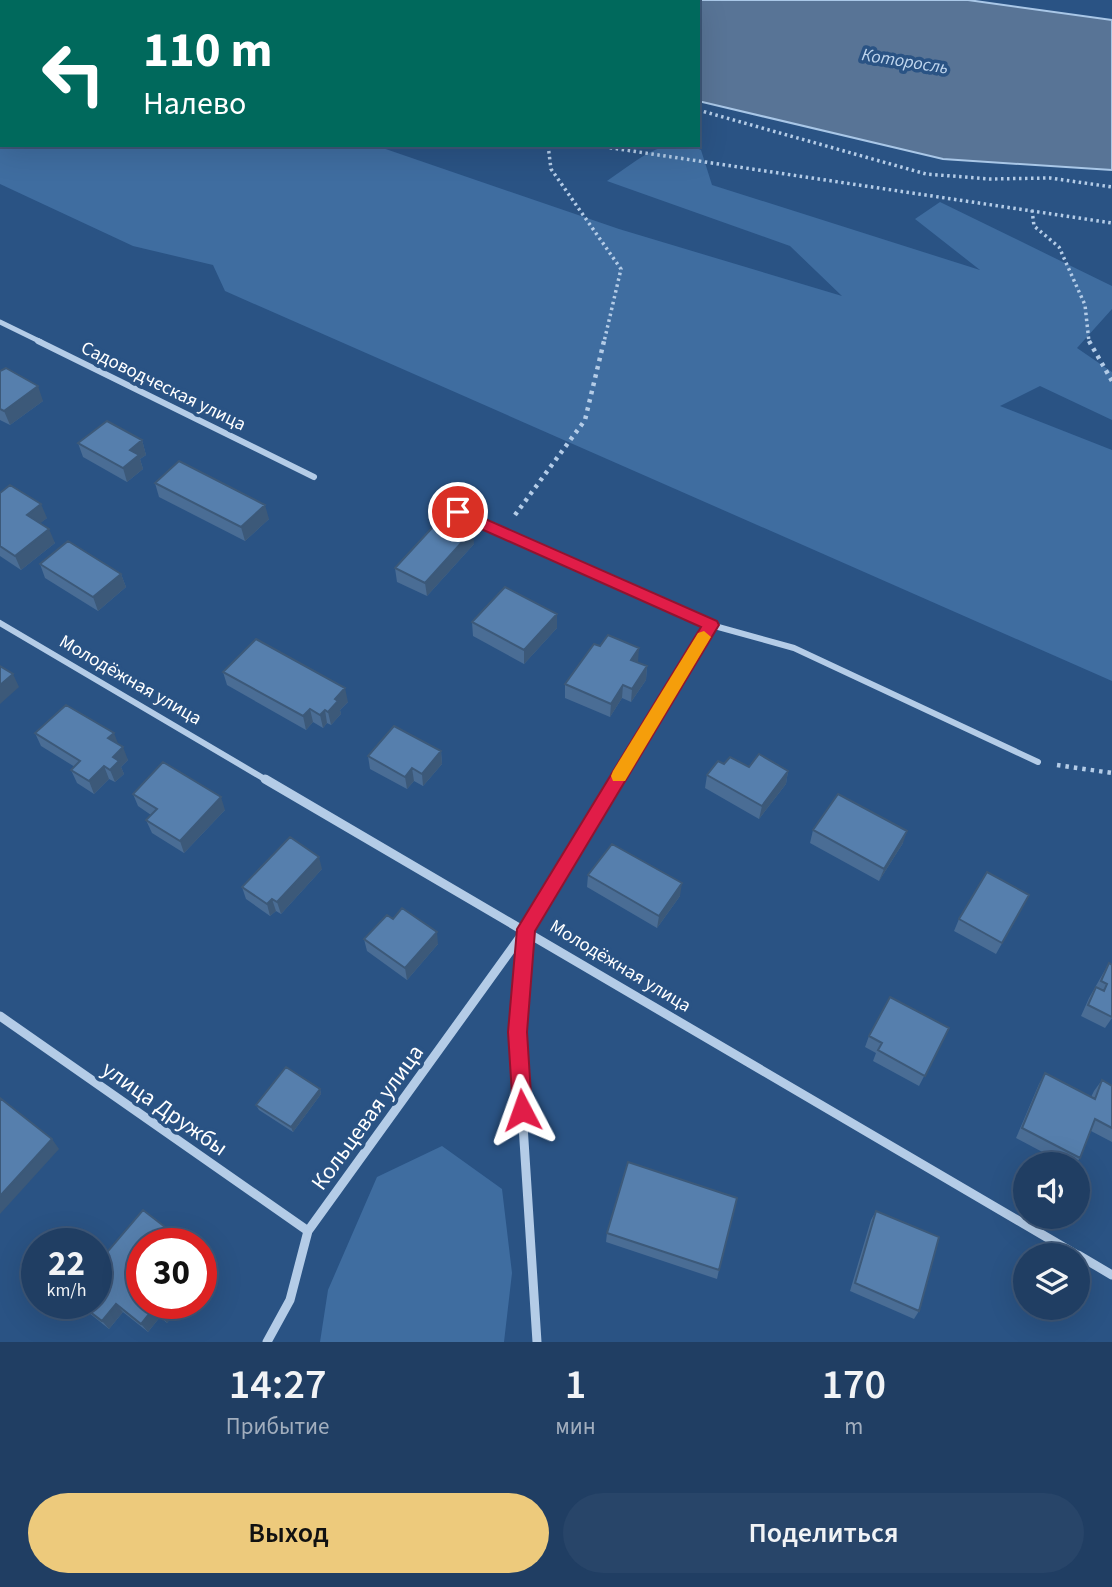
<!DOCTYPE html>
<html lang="ru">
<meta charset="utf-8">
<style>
:root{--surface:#203e63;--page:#284569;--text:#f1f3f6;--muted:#a2aebe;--line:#3d5778;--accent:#edca7c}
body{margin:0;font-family:"Source Sans 3",sans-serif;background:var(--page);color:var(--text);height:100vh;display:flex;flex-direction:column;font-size:26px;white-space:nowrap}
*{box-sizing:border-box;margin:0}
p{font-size:23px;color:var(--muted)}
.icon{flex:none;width:38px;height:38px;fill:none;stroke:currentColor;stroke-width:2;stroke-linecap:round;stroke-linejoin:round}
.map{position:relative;height:1342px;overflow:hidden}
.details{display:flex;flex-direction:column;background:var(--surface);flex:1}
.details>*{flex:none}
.top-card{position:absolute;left:0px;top:0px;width:700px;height:147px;box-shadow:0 7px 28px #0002,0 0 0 2px var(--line);background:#00695c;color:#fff;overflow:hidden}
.fabs{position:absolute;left:1013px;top:1152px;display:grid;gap:14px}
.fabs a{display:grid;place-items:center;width:77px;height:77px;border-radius:50%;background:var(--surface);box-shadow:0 7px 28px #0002,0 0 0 2px var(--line);font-size:35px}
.speed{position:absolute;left:21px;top:1228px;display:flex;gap:14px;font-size:35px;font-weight:700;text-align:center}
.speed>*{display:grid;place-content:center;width:91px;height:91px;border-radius:50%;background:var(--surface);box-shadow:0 7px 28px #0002,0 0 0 2px var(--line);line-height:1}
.speed small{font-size:18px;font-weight:400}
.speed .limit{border:10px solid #d22;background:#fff;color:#111}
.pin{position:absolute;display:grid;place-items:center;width:60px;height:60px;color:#fff;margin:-30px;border:4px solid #fff;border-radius:50%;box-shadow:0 2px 7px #0007}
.me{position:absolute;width:77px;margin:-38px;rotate:356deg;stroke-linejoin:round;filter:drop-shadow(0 0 5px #0008)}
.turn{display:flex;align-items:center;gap:24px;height:147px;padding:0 28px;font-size:32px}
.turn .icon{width:91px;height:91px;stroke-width:2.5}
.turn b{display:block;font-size:49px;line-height:60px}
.eta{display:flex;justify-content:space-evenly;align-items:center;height:119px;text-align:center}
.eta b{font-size:42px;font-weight:600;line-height:49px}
.action{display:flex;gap:14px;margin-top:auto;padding:14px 28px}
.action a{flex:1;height:80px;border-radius:42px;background:var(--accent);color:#111;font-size:28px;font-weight:600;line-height:80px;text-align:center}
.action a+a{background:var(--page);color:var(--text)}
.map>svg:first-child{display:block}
.green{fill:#3f6da0}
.water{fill:#587496;stroke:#a9c7e7;stroke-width:2}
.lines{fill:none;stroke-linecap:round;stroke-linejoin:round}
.path-far1{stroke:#b4cce7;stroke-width:3.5;stroke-dasharray:2.5 3.5;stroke-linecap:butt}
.path{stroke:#b4cce7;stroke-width:4.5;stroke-dasharray:3.5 5;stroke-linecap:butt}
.minor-far2{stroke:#b4cce7;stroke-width:5}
.minor-far1{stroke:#b4cce7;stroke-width:6}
.minor{stroke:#b4cce7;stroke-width:9}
.wall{fill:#4a6d95}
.shaded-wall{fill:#3c5979}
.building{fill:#567fad;stroke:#3c5979;stroke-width:2}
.route{fill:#e11d48;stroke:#92132f;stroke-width:2}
.slow{fill:#f59e0b}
.labels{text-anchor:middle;stroke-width:7;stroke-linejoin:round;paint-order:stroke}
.far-water-label{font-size:18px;font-style:italic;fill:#c0d6ee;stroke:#2a5384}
.street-label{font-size:19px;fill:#fff;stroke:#2a5384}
.near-street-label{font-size:23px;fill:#fff;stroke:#2a5384}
</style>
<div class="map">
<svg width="1112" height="1342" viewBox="0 0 1112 1342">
<rect width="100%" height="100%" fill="#2a5384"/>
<path class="green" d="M0,0H106L2,2V145H374L619,229L842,296L790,246L607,181C636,162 664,133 701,150L712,185L980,270L915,219L940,202L1112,286V309L1077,348L1112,372V420L1040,386L1000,406L1112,450V681L225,291L213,265L133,246L0,184Z
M442,1146L502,1189L512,1273L504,1342H320L328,1290L377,1177Z"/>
<path class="water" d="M268,0H968L1112,20V170L943,159L698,101V2Z"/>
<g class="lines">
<path class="path-far1" d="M55,0L61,2
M198,0L203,2
M698,110L926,174L990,179L1050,178L1112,187
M548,145L551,169L621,269L604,342
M592,145L1112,223
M1032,210L1034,226L1059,247L1085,305L1089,342"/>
<path class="path" d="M1089,341L1112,381
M515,515L585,420L604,341
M1057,765L1112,773"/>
<path class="minor-far2" d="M0,322L41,342"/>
<path class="minor-far1" d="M38,341L314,477
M458,512L711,625L794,648L1038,762
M0,623L268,781
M616,781L711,625"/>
<path class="minor" d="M265,779L1077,1255
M526,931L517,1032L537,1342
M0,1016L308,1231
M1078,1255L1112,1275
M267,1342L290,1300L308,1231L526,929L617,779"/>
</g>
<path class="wall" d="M0,371L43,401L10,425L0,420Z
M142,440L146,455L140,459L143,469L127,482L83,457L78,443Z
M155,483L269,519L245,541L159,497Z
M0,493L47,518L40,523L55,543L21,570L0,556Z
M474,544L427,596L397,582L395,568Z
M40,564L121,574L126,587L98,611L45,578Z
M472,622L557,628L524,664L473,636Z
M637,662L647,666L646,680L631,702L622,698L610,717L565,698V684Z
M223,672L348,702L340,710L341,714L331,725L327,723L323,728L313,722L306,730L227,685Z
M35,733L118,744L128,760L121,767L124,774L115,782L109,779L94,794L77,783L71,770L75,767L41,746Z
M441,751L442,764L423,786L414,781L407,789L370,769L368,756Z
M724,764L788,771L786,784L759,819L705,788L707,775Z
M133,794L225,810L184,853L152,833L146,820L151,815L138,806Z
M813,830L903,843L879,881L810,843Z
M322,869L281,914L276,911L270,916L246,899L242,887Z
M588,875L680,896L657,928L587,887Z
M1029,895L996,954L954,931L959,919Z
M364,939L438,944L407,980L367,951Z
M1109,963L1112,965V1018L1105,1028L1081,1016L1089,998Z
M949,1028L919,1086L873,1061L876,1053L865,1047L869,1036Z
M1045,1073L1091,1097L1094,1091L1102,1080L1112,1086V1142L1091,1131L1080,1158L1075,1164H1065L1016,1138L1039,1084Z
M320,1089L321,1094L293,1132L259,1110L256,1105Z
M876,1211L919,1311L914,1319L850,1291L871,1220Z
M607,1233L719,1270L717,1279L606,1242Z
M78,1304H182L167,1323L160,1317L148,1332L123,1312L109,1329Z"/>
<path class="shaded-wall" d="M38,386L43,401L10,425L4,411Z
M142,440L146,455L140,459L143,469L127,482L123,468L130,450Z
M41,504L47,518L33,529L27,515Z
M265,505L269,519L245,541L241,527Z
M49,529L55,543L21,570L15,556Z
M473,530L474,544L427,596L425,583Z
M121,574L126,587L98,611L93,597Z
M557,614V628L524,664V650Z
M639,648L638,662L630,673L631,660Z
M647,666L646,680L631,702L632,689Z
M13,674L19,687L0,704V685Z
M623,685L622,698L610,717L611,704Z
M345,688L348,702L340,710L341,714L331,725L328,712L335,699Z
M310,709L313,722L306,730L303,716Z
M325,710L327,723L323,728L320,715Z
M114,733L119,746L108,738Z
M123,747L128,760L121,767L124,774L115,782L110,770L113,757Z
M441,751L442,764L423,786L422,774Z
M104,766L109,779L94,794L89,781Z
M412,768L414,781L407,789L405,777Z
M788,771L786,784L759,819L762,806Z
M221,797L225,810L184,853L180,841Z
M907,831L903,843L879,881L884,869Z
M319,857L322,869L281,914L277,902Z
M682,883L680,896L657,928L659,916Z
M272,899L276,911L270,916L267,904Z
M437,932L438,944L407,980L405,968Z
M320,1089L321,1094L293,1132L291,1127Z
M52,1139L59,1149L0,1214V1196Z
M116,1304L123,1312L109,1329L102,1321Z
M170,1304H182L167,1323L161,1315Z
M153,1309L160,1317L148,1332L141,1324Z"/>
<path class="building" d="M6,368L38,386L4,411L0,409V371Z
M107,421L142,440L130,450L139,455L123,468L78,443Z
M179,461L265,505L241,527L155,483Z
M10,485L41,504L27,515L49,529L15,556L0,546V493Z
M443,516L473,530L425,583L395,568Z
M68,541L121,574L93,597L40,564Z
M505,587L557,614L524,650L472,622Z
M608,635L639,648L631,660L647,666L632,689L623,685L611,704L565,684L594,644L600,646Z
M256,639L345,688L335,699L338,701L328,712L325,710L320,715L310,709L303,716L223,672Z
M0,666L13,674L0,685Z
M66,705L114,733L108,738L123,747L113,757L119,761L110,770L104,766L89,781L71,770L80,761L35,733Z
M394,726L441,751L422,774L412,768L405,777L368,756Z
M759,754L788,771L762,806L707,775L718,761L724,764L730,757L749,767Z
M163,762L221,797L180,841L146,820L157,809L133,794Z
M838,794L907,831L884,869L813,830Z
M290,837L319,857L277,902L272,899L267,904L242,887Z
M612,844L682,883L659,916L588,875Z
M987,872L1029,895L1002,943L959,919Z
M402,908L437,932L405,968L364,939L387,915L393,919Z
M1109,963L1112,965V1017L1088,1005L1096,987L1104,991L1107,984L1101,981Z
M890,997L949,1028L925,1076L878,1050L882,1043L869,1036Z
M286,1067L320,1089L291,1127L256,1105Z
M1045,1073L1095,1099L1102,1080L1112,1086V1128L1095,1119L1080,1158L1022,1128Z
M0,1098L52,1139L0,1196Z
M628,1162L737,1198L719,1270L607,1233Z
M143,1210L187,1244H142V1304H170L161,1315L153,1309L141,1324L116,1304L102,1321L80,1304H96V1265Z
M876,1211L939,1237L919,1311L855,1283Z"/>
<path class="route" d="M458,507L717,621L719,625L535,931L527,1032L532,1110L529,1116L522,1119L515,1116L513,1110L508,1032L517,929L701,627L452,516V508Z"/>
<path class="slow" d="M704,631L711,637L625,781H613L611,776L613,771L698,633Z"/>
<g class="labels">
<g class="far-water-label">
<text transform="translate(905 61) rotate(9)" y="6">Которосль</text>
</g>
<g class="street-label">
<text transform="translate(164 385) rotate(26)" y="7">Садоводческая улица</text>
<text transform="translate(131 679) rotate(30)" y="7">Молодёжная улица</text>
<text transform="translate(621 965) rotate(31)" y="7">Молодёжная улица</text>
</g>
<g class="near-street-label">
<text transform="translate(165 1108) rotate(35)" y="8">улица Дружбы</text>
<text transform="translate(367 1117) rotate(-54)" y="8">Кольцевая улица</text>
</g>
</g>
</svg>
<div class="fabs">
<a><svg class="icon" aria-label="sound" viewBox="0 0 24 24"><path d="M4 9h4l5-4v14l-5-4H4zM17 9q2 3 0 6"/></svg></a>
<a><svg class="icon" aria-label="layers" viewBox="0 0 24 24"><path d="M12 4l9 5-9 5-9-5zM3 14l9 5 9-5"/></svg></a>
</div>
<div class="speed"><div>22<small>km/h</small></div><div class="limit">30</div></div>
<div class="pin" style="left:458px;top:512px;background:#d93025"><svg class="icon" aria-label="arrive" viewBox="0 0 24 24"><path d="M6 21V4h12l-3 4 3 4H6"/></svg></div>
<svg class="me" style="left:522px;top:1110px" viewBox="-20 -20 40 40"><path d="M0-17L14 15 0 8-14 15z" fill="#e11d48" stroke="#fff" stroke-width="4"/></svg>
<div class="top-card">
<div class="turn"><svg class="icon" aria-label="left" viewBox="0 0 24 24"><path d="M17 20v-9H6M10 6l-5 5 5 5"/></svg><div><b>110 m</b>Налево</div></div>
</div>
</div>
<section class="details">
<div class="eta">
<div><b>14:27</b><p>Прибытие</p></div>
<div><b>1</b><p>мин</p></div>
<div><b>170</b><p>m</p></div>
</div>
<div class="action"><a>Выход</a><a>Поделиться</a></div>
</section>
